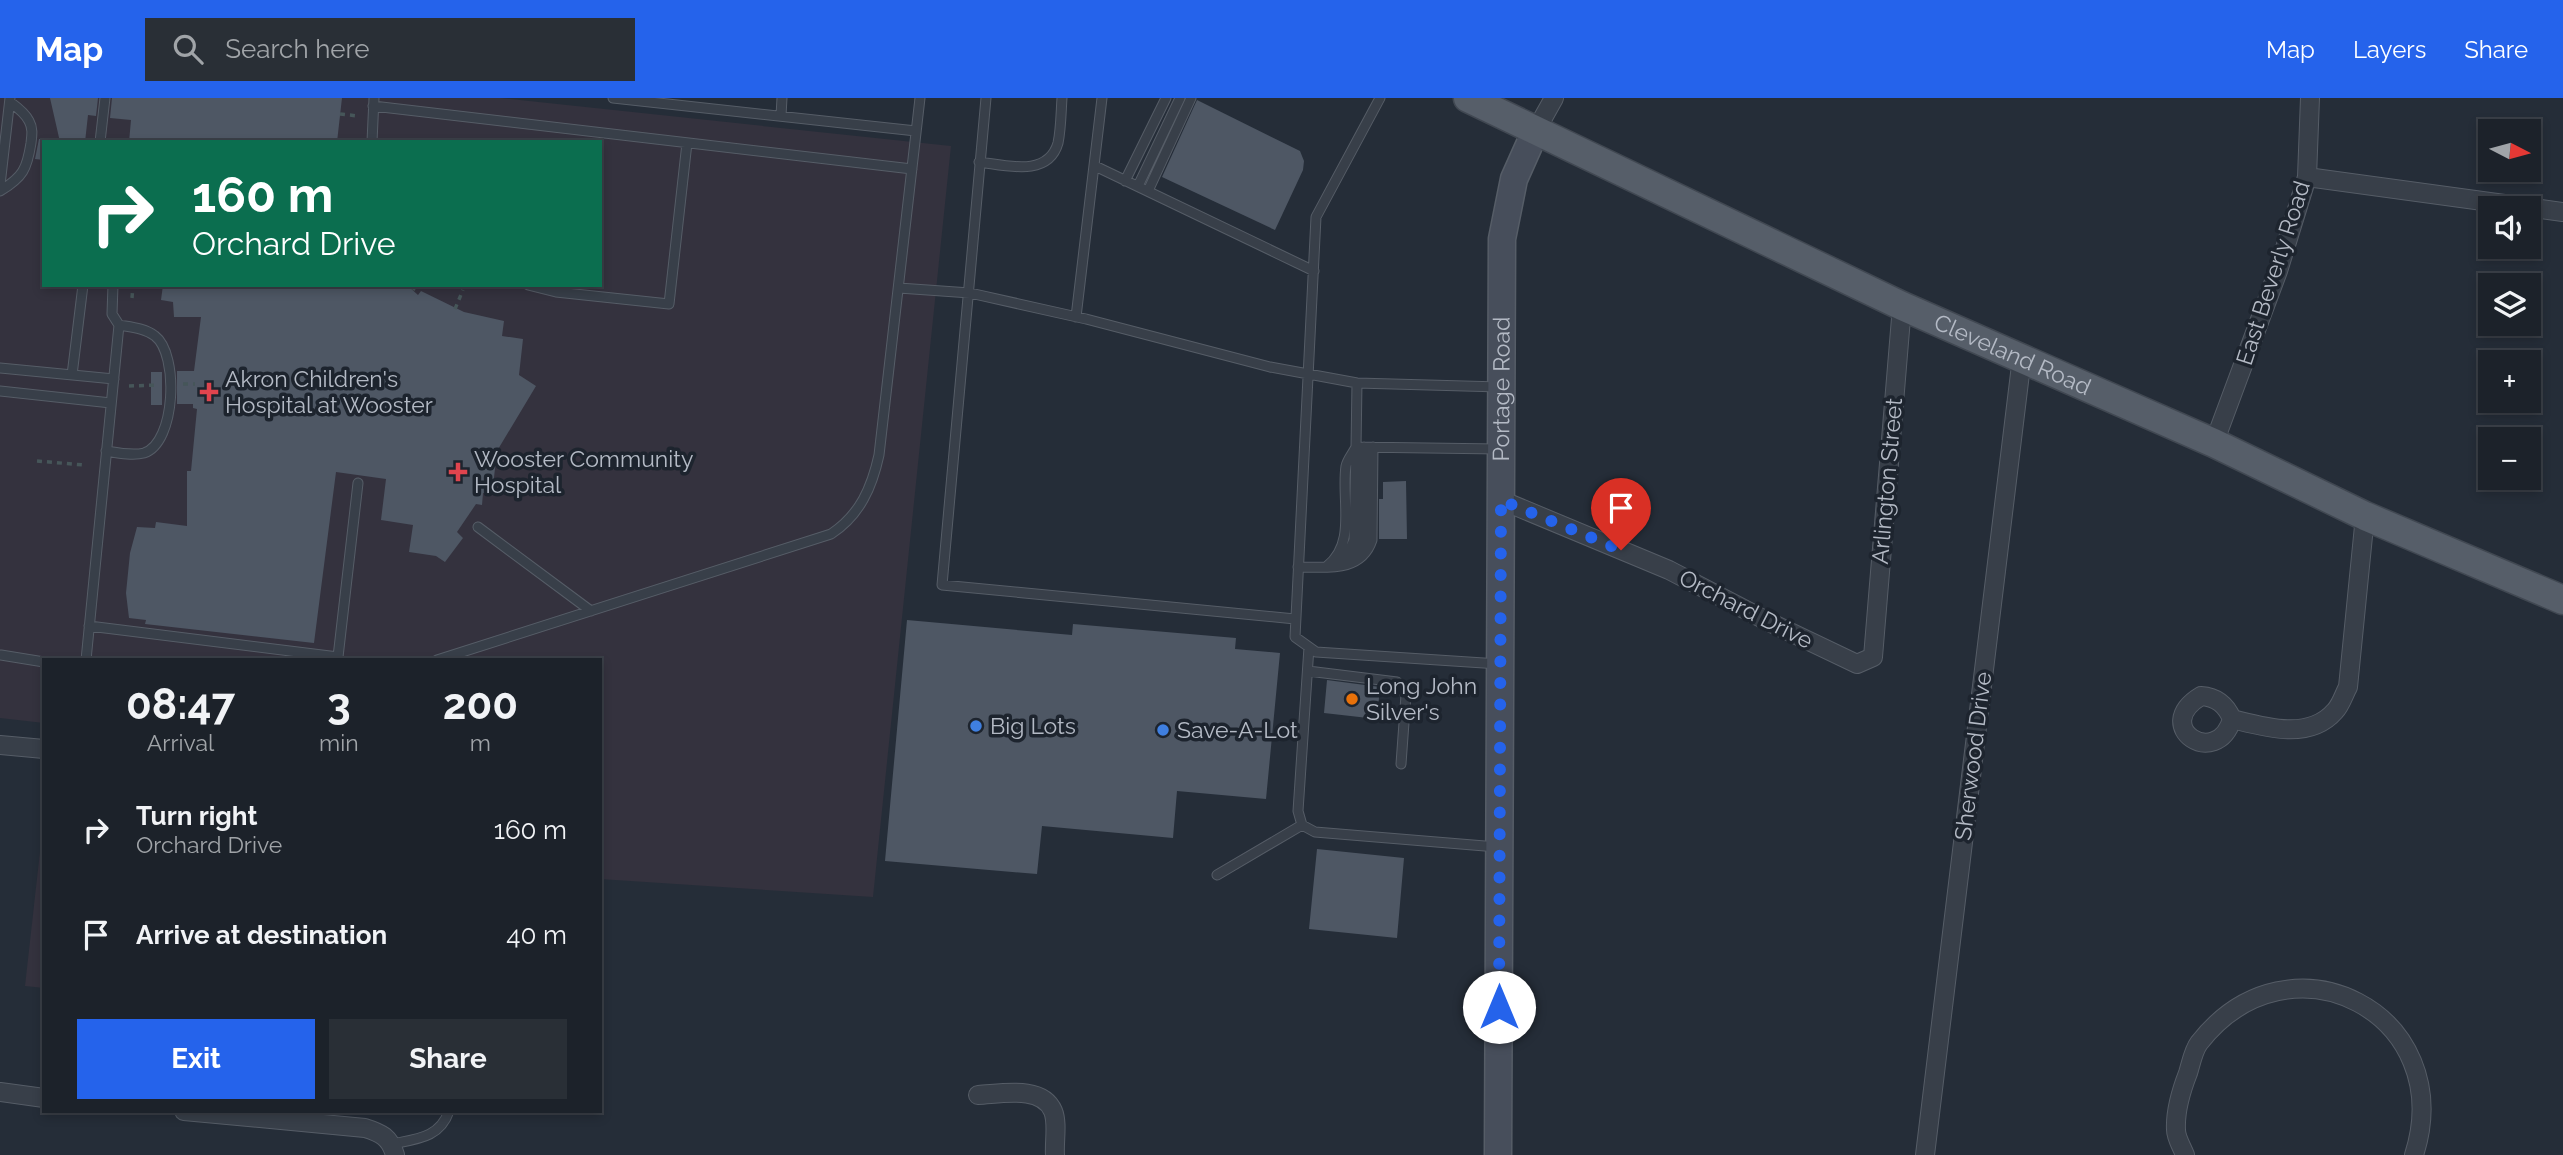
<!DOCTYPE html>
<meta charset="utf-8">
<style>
:root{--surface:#1c222a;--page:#292f36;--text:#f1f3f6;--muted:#a0a4a8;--line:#3a3f47;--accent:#2563eb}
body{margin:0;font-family:Raleway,sans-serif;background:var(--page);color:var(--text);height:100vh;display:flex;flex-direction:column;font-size:26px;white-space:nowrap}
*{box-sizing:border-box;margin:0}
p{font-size:23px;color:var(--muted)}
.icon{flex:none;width:38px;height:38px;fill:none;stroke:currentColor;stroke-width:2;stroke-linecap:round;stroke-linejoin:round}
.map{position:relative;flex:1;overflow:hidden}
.panel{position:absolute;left:42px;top:560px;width:560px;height:455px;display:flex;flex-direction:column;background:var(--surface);border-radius:0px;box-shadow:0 4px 10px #0003,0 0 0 2px var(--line)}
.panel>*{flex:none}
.banner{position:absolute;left:42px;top:42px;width:560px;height:147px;border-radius:0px;box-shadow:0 4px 10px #0003,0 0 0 2px var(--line);background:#0b6e4f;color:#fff;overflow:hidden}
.needle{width:46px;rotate:96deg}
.tools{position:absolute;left:2478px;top:21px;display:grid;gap:14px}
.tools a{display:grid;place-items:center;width:63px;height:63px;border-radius:0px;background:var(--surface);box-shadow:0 4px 10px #0003,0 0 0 2px var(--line);font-size:35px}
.pin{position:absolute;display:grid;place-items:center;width:60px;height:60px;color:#fff;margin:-72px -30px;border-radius:50% 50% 50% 0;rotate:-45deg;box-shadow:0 0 7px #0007}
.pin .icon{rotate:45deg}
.me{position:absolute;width:77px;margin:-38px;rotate:0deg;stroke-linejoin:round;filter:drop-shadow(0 0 5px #0008)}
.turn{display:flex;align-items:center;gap:24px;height:147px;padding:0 35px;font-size:32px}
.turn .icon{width:91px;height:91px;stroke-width:2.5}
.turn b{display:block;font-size:49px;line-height:60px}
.eta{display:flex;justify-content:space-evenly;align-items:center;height:119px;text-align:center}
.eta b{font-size:42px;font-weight:700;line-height:49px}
.cta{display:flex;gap:14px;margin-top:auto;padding:14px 35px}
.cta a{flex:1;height:80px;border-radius:0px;background:var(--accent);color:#fff;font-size:28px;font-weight:700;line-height:80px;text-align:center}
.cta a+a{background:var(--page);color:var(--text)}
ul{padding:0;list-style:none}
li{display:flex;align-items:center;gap:21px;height:105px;padding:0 35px}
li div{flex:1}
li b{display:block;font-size:26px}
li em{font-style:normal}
header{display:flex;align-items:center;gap:42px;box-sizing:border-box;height:98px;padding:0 35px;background:var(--accent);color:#fff}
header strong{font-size:33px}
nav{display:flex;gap:38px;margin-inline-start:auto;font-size:24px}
.search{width:490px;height:63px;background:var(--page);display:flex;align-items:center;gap:18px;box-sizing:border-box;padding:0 24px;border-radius:0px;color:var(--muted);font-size:26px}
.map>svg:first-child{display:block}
.medical{fill:#34323e;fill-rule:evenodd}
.building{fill:#4e5764}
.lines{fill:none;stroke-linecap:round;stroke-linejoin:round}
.lane-casing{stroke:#565d67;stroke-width:11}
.street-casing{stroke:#565d67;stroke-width:20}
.secondary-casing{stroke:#565d67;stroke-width:29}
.primary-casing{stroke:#414852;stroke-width:31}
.path{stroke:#465659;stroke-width:3.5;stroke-dasharray:5 5;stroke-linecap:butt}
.lane{stroke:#383f49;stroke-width:9}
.street{stroke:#383f49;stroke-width:18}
.secondary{stroke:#474e5b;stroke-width:26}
.primary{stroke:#565e69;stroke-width:28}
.route{stroke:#2563eb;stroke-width:12;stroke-dasharray:0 21.6}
.health-dot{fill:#e0444e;stroke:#1d242e;stroke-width:2.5}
.food-dot{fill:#e8710a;stroke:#1d242e;stroke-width:2.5}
.shop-dot{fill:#3f7fe0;stroke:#1d242e;stroke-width:2.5}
.labels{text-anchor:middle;stroke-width:7;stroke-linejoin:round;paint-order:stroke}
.street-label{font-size:23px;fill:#b4bac5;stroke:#1d242e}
.poi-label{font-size:23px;fill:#b4bac5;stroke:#1d242e;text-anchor:start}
</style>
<header>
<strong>Map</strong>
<div class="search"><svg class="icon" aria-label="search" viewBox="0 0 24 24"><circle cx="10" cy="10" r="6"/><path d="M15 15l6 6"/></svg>Search here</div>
<nav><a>Map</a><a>Layers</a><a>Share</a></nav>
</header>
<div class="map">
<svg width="2563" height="1057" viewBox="0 0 2563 1057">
<rect width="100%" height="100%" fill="#252d38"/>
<path class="medical" d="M0,0H500L951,48L873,799L600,781V562H44V625L0,620ZM44,44H600V187H44Z
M44,718V890L25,888Z"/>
<path class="building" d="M50,0H98L96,18L88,17L85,44H60Z
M112,0H342L337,44H129L131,22L110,20Z
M1197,2L1300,53L1304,63L1303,72L1275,132L1162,79Z
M39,41H44V62L35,61Z
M163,187H407L418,197L421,193L464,214L504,223L502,238L523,241L519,277L536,288L497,353L492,397L483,395L482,407L476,406L457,434L463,440L445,464L436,458L409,454L413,427L381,422L386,381L336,374L314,545L145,526L146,522L129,520L126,495L130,455L137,429L155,430L156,424L187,428V373H191L197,311L193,310V306H177V273H194L201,219H174L173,204L161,202Z
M151,274H162V307H151Z
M1406,383L1407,441H1379V401H1383V384Z
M907,522L1072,537L1073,526L1236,540L1235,551L1280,555L1266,701L1177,693L1173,740L1042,728L1037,776L885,763Z
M1327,582L1380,589L1377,621L1324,615Z
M1317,751L1404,760L1397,840L1309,831Z"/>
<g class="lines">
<defs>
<path id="lane" d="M613,0L916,33
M986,0L942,487L1295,521
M1380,0L1316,119L1295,539L1316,554L1499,566
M373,8L912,71
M781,18L782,0
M100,44L105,0
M372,44L374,0
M979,64C1005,67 1048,80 1058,45C1061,31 1061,14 1062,0
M1095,68L1314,173
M1125,83L1166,0
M0,87L10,0
M1138,88L1180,0
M0,93C23,79 27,71 31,45C32,37 33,30 29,23C25,15 17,9 10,4
M1148,93L1191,0
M528,187L556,194L669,206L687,45
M899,190L970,195L1086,221L1270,269L1357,285L1500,289
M1076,219L1102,0
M0,270L114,281
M72,277L83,187
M1357,285L1356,349L1499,351
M0,293L111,305
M106,353C118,355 133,358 144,355C176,345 179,256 155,238C145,230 130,229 119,227
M478,429L591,513
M1347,465L1358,453L1363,442L1364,349
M1327,468C1357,445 1341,401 1346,368C1347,362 1353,355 1356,349
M1333,468C1344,461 1349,454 1354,442L1356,351
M1298,469C1326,469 1361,475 1372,442L1373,349
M89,528L338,559L340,562
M1309,549L1298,713L1302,727L1315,734L1497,749
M1,557L44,564
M338,559L358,385
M86,562L119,227L112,216L113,187
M437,562L831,436C860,417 872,389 879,357L920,0
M1308,573L1397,584L1406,597L1401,666
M1217,777L1302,727
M392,1046C416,1041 440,1040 449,1013"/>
<path id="street" d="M1535,34L1554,0
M2307,79L2563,114
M2214,345L2278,173L2307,79L2310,0
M1501,402L1669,472L1767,523L1857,566L1873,559L1902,208
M2232,621C2217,672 2150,629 2201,598C2217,599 2226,607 2232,621C2265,629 2309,643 2335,613C2341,607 2344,596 2348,589L2365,418
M0,647L44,651
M0,994L44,1000
M978,997C1001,996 1042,987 1053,1013C1058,1025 1054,1044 1055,1057
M184,1013L365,1030C381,1035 390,1039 395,1057
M1925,1057L2022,259
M2185,1057C2182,1049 2176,1040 2176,1032C2175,1013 2181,993 2188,975C2191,966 2193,953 2199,945C2290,828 2459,916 2414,1057"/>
<g id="secondary">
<path id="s1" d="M1498,1057L1502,141L1514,81L1535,34"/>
</g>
<g id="primary">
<path id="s2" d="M1468,0L1902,208L2214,345L2365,418L2563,502"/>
</g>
</defs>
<use href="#lane" class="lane-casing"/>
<use href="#street" class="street-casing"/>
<use href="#secondary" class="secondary-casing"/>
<use href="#primary" class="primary-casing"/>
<path class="path" d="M340,16L358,18
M413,192L416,187
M132,200L133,187
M455,211L463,192
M183,286H195
M129,288L158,287
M37,363L84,367"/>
<use href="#lane" class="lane"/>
<use href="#street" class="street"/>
<use href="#secondary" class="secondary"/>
<use href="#primary" class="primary"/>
</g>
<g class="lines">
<path class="route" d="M1499,909L1501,402L1621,452"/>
</g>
<g class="health-dot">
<path d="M205.5 283.5h7v7h7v7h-7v7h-7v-7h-7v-7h7z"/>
<path d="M454.5 363.5h7v7h7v7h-7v7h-7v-7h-7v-7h7z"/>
</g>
<circle class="food-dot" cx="1352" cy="601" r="7"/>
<g class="shop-dot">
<circle cx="976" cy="628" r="7"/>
<circle cx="1163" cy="632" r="7"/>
</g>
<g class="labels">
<g class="street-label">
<text transform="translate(2273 175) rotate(-72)" y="8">East Beverly Road</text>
<text dy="8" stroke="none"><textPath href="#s2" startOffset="602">Cleveland Road</textPath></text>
<text dy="8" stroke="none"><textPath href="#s1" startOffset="766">Portage Road</textPath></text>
<text transform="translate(1887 383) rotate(-85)" y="8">Arlington Street</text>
<text transform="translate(1746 511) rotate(27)" y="8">Orchard Drive</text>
<text transform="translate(1973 658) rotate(-83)" y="8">Sherwood Drive</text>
</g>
<g class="poi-label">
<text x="225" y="289">Akron Children's<tspan x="225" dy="26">Hospital at Wooster</tspan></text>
<text x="474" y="369">Wooster Community<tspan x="474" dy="26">Hospital</tspan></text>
<text x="1366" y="596">Long John<tspan x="1366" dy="26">Silver's</tspan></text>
<text x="990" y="636">Big Lots</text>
<text x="1177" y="640">Save-A-Lot</text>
</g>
</g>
</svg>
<div class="tools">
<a><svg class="needle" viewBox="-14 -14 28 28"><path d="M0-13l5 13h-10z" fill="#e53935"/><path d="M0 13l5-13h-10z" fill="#a0a4a8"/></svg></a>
<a><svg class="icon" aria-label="sound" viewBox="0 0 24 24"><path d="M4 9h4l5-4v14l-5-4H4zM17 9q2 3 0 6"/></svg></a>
<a><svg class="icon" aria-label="layers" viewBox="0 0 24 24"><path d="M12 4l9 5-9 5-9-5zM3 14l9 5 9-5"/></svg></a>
<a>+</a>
<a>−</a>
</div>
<div class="pin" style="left:1621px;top:452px;background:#d93025"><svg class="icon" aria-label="arrive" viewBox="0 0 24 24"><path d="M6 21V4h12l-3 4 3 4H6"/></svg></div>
<svg class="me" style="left:1499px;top:909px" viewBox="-20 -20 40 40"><circle r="19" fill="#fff"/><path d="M0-13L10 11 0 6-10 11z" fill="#2563eb"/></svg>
<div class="banner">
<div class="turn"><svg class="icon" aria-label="right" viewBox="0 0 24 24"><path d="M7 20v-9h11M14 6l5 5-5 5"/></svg><div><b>160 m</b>Orchard Drive</div></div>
</div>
<section class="panel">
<div class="eta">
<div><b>08:47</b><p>Arrival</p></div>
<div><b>3</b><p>min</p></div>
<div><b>200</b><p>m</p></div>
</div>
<ul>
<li><svg class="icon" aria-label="right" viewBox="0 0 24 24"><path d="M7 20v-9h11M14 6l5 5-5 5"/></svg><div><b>Turn right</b><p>Orchard Drive</p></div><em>160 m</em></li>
<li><svg class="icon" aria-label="arrive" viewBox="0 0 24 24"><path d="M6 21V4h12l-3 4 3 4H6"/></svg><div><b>Arrive at destination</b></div><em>40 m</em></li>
</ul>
<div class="cta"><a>Exit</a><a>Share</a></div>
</section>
</div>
